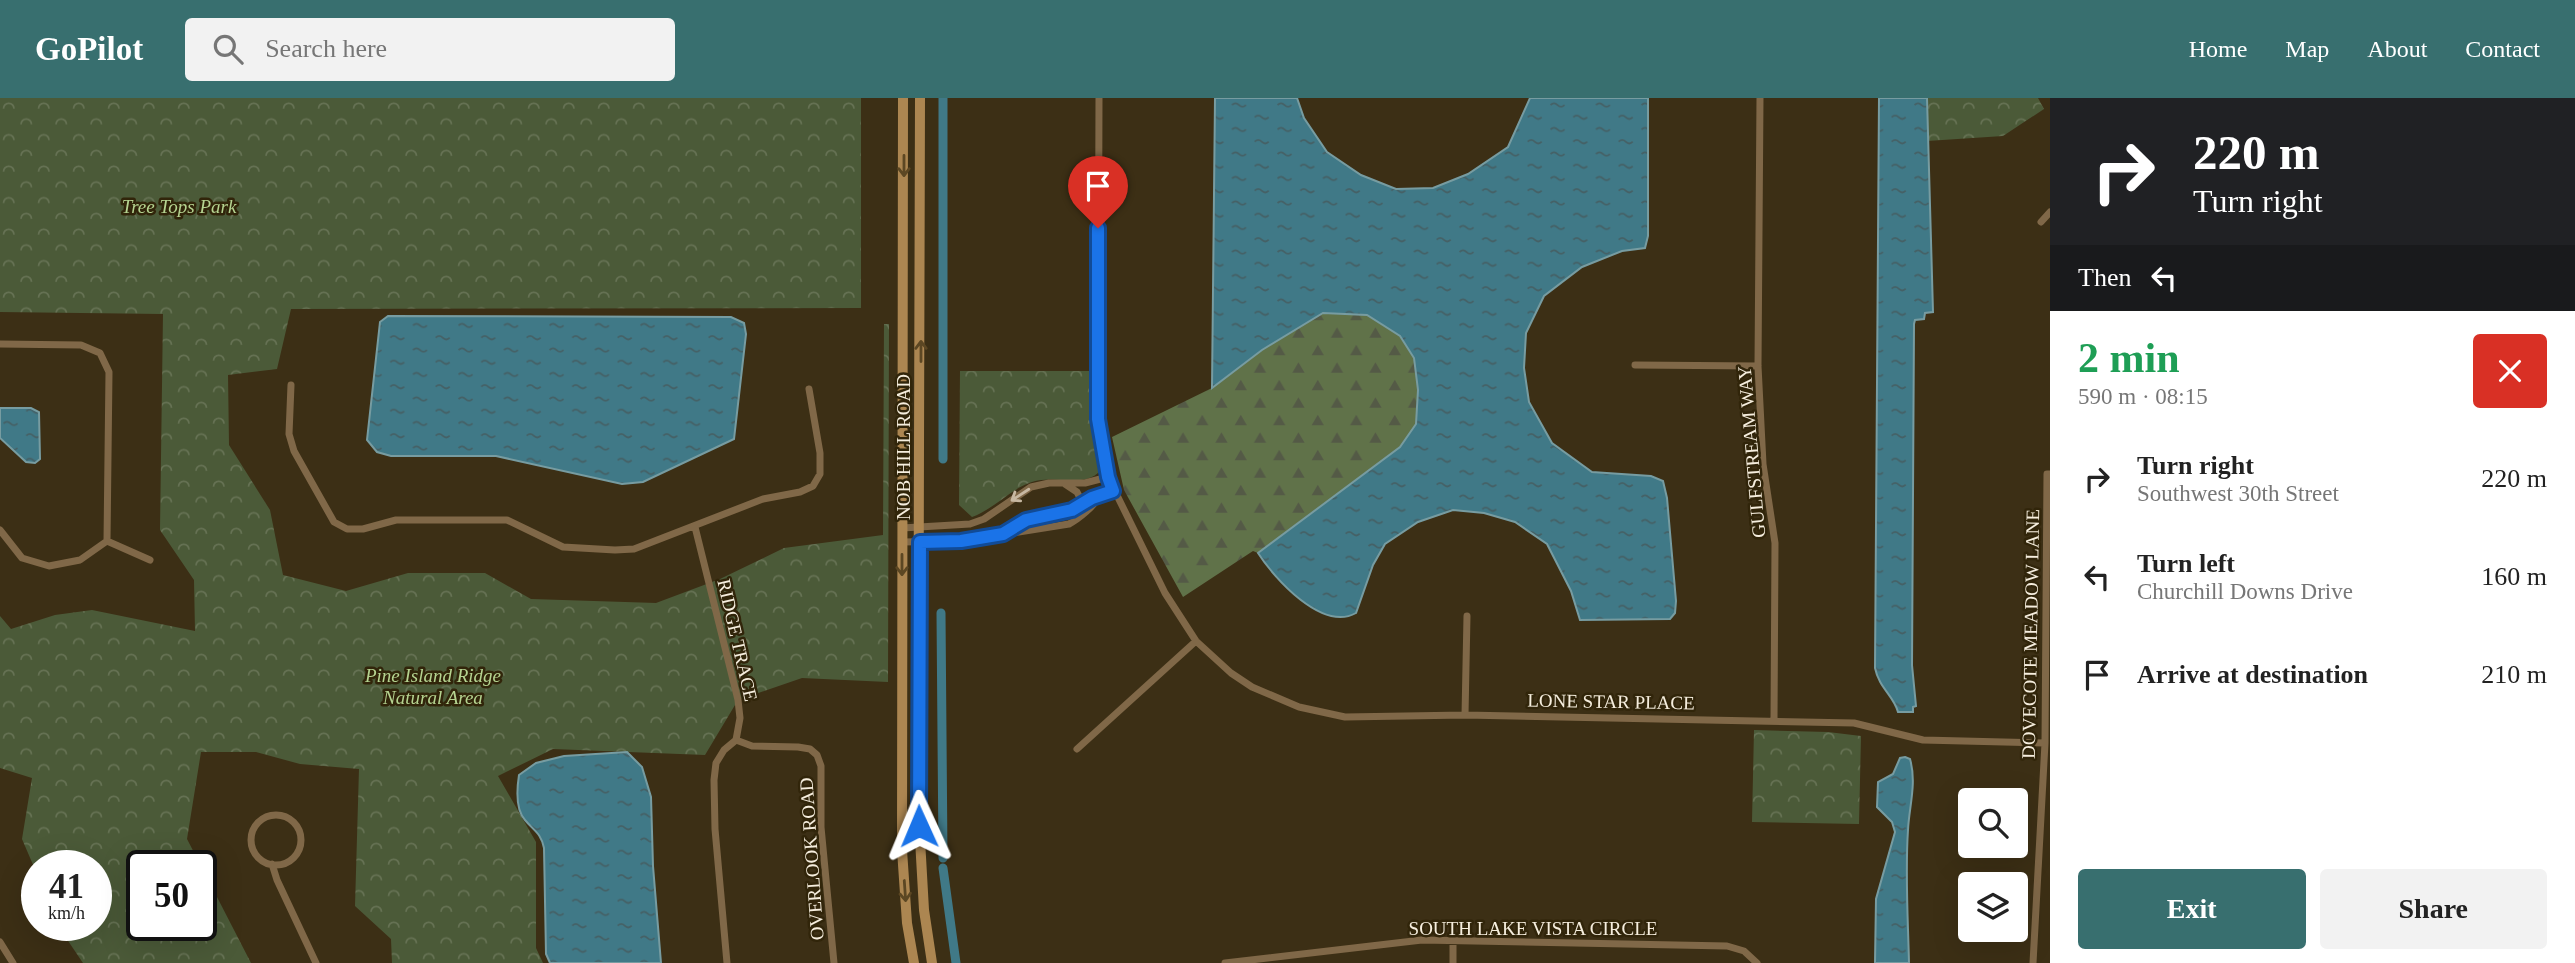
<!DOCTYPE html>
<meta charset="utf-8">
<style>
:root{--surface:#fff;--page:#f2f2f2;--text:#222;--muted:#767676;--accent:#386f6f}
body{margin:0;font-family:"Times New Roman",serif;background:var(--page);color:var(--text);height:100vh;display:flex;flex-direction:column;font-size:26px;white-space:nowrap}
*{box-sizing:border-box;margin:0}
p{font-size:23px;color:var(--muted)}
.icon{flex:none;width:38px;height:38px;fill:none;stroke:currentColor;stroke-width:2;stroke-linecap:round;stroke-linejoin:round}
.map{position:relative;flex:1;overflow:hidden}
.sheet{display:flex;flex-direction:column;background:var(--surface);width:525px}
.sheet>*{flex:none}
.hud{background:#202124;color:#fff;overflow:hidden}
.fabs{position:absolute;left:1958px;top:690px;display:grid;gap:14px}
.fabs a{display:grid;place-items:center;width:70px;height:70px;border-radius:7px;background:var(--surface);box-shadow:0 7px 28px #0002;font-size:35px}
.speed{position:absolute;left:21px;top:752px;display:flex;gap:14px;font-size:35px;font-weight:700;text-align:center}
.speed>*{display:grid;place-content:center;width:91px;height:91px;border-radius:50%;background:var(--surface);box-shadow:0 7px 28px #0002;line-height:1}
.speed small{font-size:18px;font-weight:400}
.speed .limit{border:4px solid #111;border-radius:10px;background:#fff;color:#111}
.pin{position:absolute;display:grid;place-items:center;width:60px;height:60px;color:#fff;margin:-72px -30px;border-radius:50% 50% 50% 0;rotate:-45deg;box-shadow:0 0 7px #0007}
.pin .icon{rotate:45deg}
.me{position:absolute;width:77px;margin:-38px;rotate:359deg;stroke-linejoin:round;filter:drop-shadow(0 0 5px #0008)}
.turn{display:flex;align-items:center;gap:24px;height:147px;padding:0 28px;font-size:32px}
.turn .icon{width:91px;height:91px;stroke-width:2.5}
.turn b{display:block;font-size:49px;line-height:60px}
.then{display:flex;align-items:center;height:66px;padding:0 28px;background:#0003;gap:14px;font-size:26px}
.round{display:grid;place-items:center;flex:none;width:74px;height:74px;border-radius:7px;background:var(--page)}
.summary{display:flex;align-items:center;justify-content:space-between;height:119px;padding:0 28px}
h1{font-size:42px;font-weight:700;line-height:52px;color:#1e9e55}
.cta{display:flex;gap:14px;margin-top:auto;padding:14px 28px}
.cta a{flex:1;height:80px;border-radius:7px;background:var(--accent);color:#fff;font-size:28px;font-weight:700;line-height:80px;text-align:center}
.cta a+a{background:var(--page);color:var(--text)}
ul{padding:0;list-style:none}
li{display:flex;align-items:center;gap:21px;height:98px;padding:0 28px}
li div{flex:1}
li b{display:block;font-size:26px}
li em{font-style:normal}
header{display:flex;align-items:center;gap:42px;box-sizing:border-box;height:98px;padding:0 35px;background:var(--accent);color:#fff}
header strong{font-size:33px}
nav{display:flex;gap:38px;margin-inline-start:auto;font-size:24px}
.search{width:490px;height:63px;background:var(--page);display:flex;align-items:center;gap:18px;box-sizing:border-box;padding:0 24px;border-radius:7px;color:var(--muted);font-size:26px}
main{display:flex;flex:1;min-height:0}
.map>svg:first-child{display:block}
.forest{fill:url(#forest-firs)}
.park{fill:url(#park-crowns)}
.water{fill:url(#water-ripples);stroke:#779ca1;stroke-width:2}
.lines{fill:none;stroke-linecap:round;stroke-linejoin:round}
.canal{stroke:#407987;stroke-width:9}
.street{stroke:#806848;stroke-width:7}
.secondary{stroke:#ac8651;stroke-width:10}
.oneway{stroke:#5c4723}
.oneway2{stroke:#c7b8a2}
.route-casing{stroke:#114b97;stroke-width:18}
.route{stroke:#1a73e8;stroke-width:12}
.labels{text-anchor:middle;stroke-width:5;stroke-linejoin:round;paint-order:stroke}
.park-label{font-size:19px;font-style:italic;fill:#b5d390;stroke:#31250a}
.street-label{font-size:19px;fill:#f6eede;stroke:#31250a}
</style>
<header>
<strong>GoPilot</strong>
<div class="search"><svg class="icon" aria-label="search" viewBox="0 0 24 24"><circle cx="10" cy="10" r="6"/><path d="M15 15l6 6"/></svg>Search here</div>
<nav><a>Home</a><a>Map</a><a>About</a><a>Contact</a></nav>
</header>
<main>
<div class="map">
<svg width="2050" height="865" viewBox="0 0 2050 865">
<defs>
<pattern id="forest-firs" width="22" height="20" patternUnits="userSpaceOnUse" patternTransform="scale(1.75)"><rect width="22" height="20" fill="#607249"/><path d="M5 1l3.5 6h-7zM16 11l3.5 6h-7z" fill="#545a46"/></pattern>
<pattern id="park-crowns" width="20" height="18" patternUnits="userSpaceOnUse" patternTransform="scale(1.75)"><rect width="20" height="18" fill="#4b5a38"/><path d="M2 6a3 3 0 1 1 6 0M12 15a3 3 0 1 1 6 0" fill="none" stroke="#667254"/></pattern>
<pattern id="water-ripples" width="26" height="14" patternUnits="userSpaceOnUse" patternTransform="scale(1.75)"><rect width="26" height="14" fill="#407987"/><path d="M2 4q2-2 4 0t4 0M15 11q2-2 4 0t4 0" fill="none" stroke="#456065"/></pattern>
</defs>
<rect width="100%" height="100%" fill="#3c2f15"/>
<path class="forest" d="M1323,215L1367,217L1400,238L1414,260L1418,292L1416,326L1400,349L1258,455L1253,453L1183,499L1124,392L1112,339L1212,290L1261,252Z"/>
<path class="park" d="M0,0H861V210L291,211L277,271L228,277L229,347L270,412L283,477L346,493L408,475H485L531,501L656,505L720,481L784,450L883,437L884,226H889L888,584L802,580L738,602L705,657L553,651L498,678L536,744V850L543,865H392L391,841L355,808L359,671L300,666L256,654H201L187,741L201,768H142V828H201V768L251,865H83L58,828H96V768H37V776L22,741L32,680L0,670V518L11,531L55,517L92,512L195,533L194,482L160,432L163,216L0,214Z
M1927,0H2038L2044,11L2003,38L1927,43Z
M960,273H1090L1093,336L1100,373C1086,389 1059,379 1041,382C1015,385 997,410 972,419L959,407Z
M1754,632L1828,634L1861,638L1859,726L1752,724Z"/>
<path class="water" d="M1215,0H1297L1304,20L1327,54L1361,77L1396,91L1433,90L1468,76L1508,49L1530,0H1648V138L1645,150L1622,153L1582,169L1544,198L1526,235L1524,270L1529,304L1552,345L1592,374L1651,378L1663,383L1667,400L1676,503L1675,515L1670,521L1580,522L1571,493L1547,446L1515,424L1484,415L1453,412L1418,424L1385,446L1373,467L1356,515C1322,534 1274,480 1258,455L1400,349L1416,326L1418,292L1414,260L1400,238L1367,217L1323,215L1262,252L1212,290Z
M1879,0H1927L1933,214L1925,215L1924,221L1915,222L1914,226L1912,567L1916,608L1913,609V614H1898C1894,598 1879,590 1875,570Z
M388,218L731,219L744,225L746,236L734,341L643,384L622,386L496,358H391L377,354L367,342L380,224Z
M0,310H31L39,314L40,361L35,365L26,364L0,340Z
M627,654L642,669L651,699L653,768L661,865H550L546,856L544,750C541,735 534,733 525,722C515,711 517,690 519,677L536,665L564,658Z
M1905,659L1910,661C1917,685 1909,709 1908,732C1905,776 1908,821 1909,865H1875L1876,801L1895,734L1892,724L1877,709L1878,684L1893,676L1900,660Z"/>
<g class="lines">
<path class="canal" d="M943,361V0
M941,515L943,760
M943,770L956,865"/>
<path class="street" d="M1099,0L1098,321L1108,379L1165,495L1196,543L1231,575L1252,589L1299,609L1345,619L1465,617L1854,625L1923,642L2045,645
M1760,0L1758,268L1763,366L1775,445L1774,622
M2041,124L2050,114
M0,246L81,247L100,255L109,274L107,443
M1635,267L1758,268
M291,287L289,336L294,353L334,424L347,431H363L396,422H507L563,449L615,452L634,451L763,401L800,394L813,388L820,376V355L809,291
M1065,386L1077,394L1084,408
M695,429L738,602L740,620L736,642L724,652L716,665L714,682L715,731L727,865
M902,430L970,426L984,421L1031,389L1049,385H1085L1108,379
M0,432L22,460L49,468L80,462L107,443
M1004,435L1026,422L1072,412L1092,400L1113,393
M107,443L150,462
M902,444L962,443L1069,426C1079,421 1094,408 1099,399
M1465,617L1467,518
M736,642L752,648L798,649L810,651L817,657L821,668V729L834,865
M1077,651L1196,543
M251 742a25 25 0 1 1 50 0a25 25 0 1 1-50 0Z
M272,766L277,782L316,865
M0,844L13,865
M1225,865L1422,842L1727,848L1744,853L1757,865
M1453,865V842
M2033,865L2045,645L2047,376H2050"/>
<path class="secondary" d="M903,0L902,752L907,825L914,865
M920,0L918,706L924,812L932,865"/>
</g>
<defs><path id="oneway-shaft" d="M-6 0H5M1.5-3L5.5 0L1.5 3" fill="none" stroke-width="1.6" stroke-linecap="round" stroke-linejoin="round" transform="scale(1.75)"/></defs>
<g class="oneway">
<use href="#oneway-shaft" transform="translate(904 68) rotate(90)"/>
<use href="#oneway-shaft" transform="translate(921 253) rotate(-90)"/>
<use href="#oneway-shaft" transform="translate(902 467) rotate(90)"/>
<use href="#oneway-shaft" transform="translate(905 793) rotate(86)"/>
</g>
<use class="oneway2" href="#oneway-shaft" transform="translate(1020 397) rotate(147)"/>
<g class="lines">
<defs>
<path id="route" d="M919,728L920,444L961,443L1003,436L1026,422L1072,412L1092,400L1113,393L1108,379L1098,321V130"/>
</defs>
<use href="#route" class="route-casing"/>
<use href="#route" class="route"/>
</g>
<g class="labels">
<g class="park-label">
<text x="179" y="115">Tree Tops Park</text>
<text x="433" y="584">Pine Island Ridge<tspan x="433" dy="22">Natural Area</tspan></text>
</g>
<g class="street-label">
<text transform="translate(903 349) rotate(-90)" y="7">NOB HILL ROAD</text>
<text transform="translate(1751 354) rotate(-95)" y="7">GULFSTREAM WAY</text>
<text transform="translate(2030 536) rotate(-89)" y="7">DOVECOTE MEADOW LANE</text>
<text transform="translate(738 542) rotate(77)" y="7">RIDGE TRACE</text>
<text transform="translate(1611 603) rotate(1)" y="7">LONE STAR PLACE</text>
<text transform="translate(811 761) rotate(-94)" y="7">OVERLOOK ROAD</text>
<text x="1533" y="837">SOUTH LAKE VISTA CIRCLE</text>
</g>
</g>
</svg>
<div class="fabs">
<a><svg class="icon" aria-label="search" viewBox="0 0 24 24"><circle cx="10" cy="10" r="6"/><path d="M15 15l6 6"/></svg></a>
<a><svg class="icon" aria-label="layers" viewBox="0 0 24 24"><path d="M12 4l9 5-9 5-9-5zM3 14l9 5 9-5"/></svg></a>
</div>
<div class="speed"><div>41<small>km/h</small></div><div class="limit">50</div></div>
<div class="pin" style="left:1098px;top:130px;background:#d93025"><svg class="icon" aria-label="arrive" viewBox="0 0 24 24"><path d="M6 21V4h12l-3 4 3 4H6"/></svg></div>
<svg class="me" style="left:919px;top:728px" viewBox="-20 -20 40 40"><path d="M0-17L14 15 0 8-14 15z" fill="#1a73e8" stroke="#fff" stroke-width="4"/></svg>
</div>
<section class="sheet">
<div class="hud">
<div class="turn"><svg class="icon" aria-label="right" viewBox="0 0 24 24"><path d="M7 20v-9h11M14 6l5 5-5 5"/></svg><div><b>220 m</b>Turn right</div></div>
<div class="then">Then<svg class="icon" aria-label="left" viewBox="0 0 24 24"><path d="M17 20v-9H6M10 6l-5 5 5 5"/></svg></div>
</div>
<div class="summary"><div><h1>2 min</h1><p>590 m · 08:15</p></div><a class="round" style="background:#d93025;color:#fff"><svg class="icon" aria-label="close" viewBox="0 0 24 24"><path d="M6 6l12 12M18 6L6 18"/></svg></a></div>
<ul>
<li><svg class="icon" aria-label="right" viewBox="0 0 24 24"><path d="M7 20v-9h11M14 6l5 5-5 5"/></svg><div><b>Turn right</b><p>Southwest 30th Street</p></div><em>220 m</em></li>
<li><svg class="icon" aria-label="left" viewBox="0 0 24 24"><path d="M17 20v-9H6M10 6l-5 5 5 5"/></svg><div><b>Turn left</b><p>Churchill Downs Drive</p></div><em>160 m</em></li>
<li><svg class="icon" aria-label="arrive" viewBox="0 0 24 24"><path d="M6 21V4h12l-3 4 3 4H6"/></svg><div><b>Arrive at destination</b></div><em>210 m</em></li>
</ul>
<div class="cta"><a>Exit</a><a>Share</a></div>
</section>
</main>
